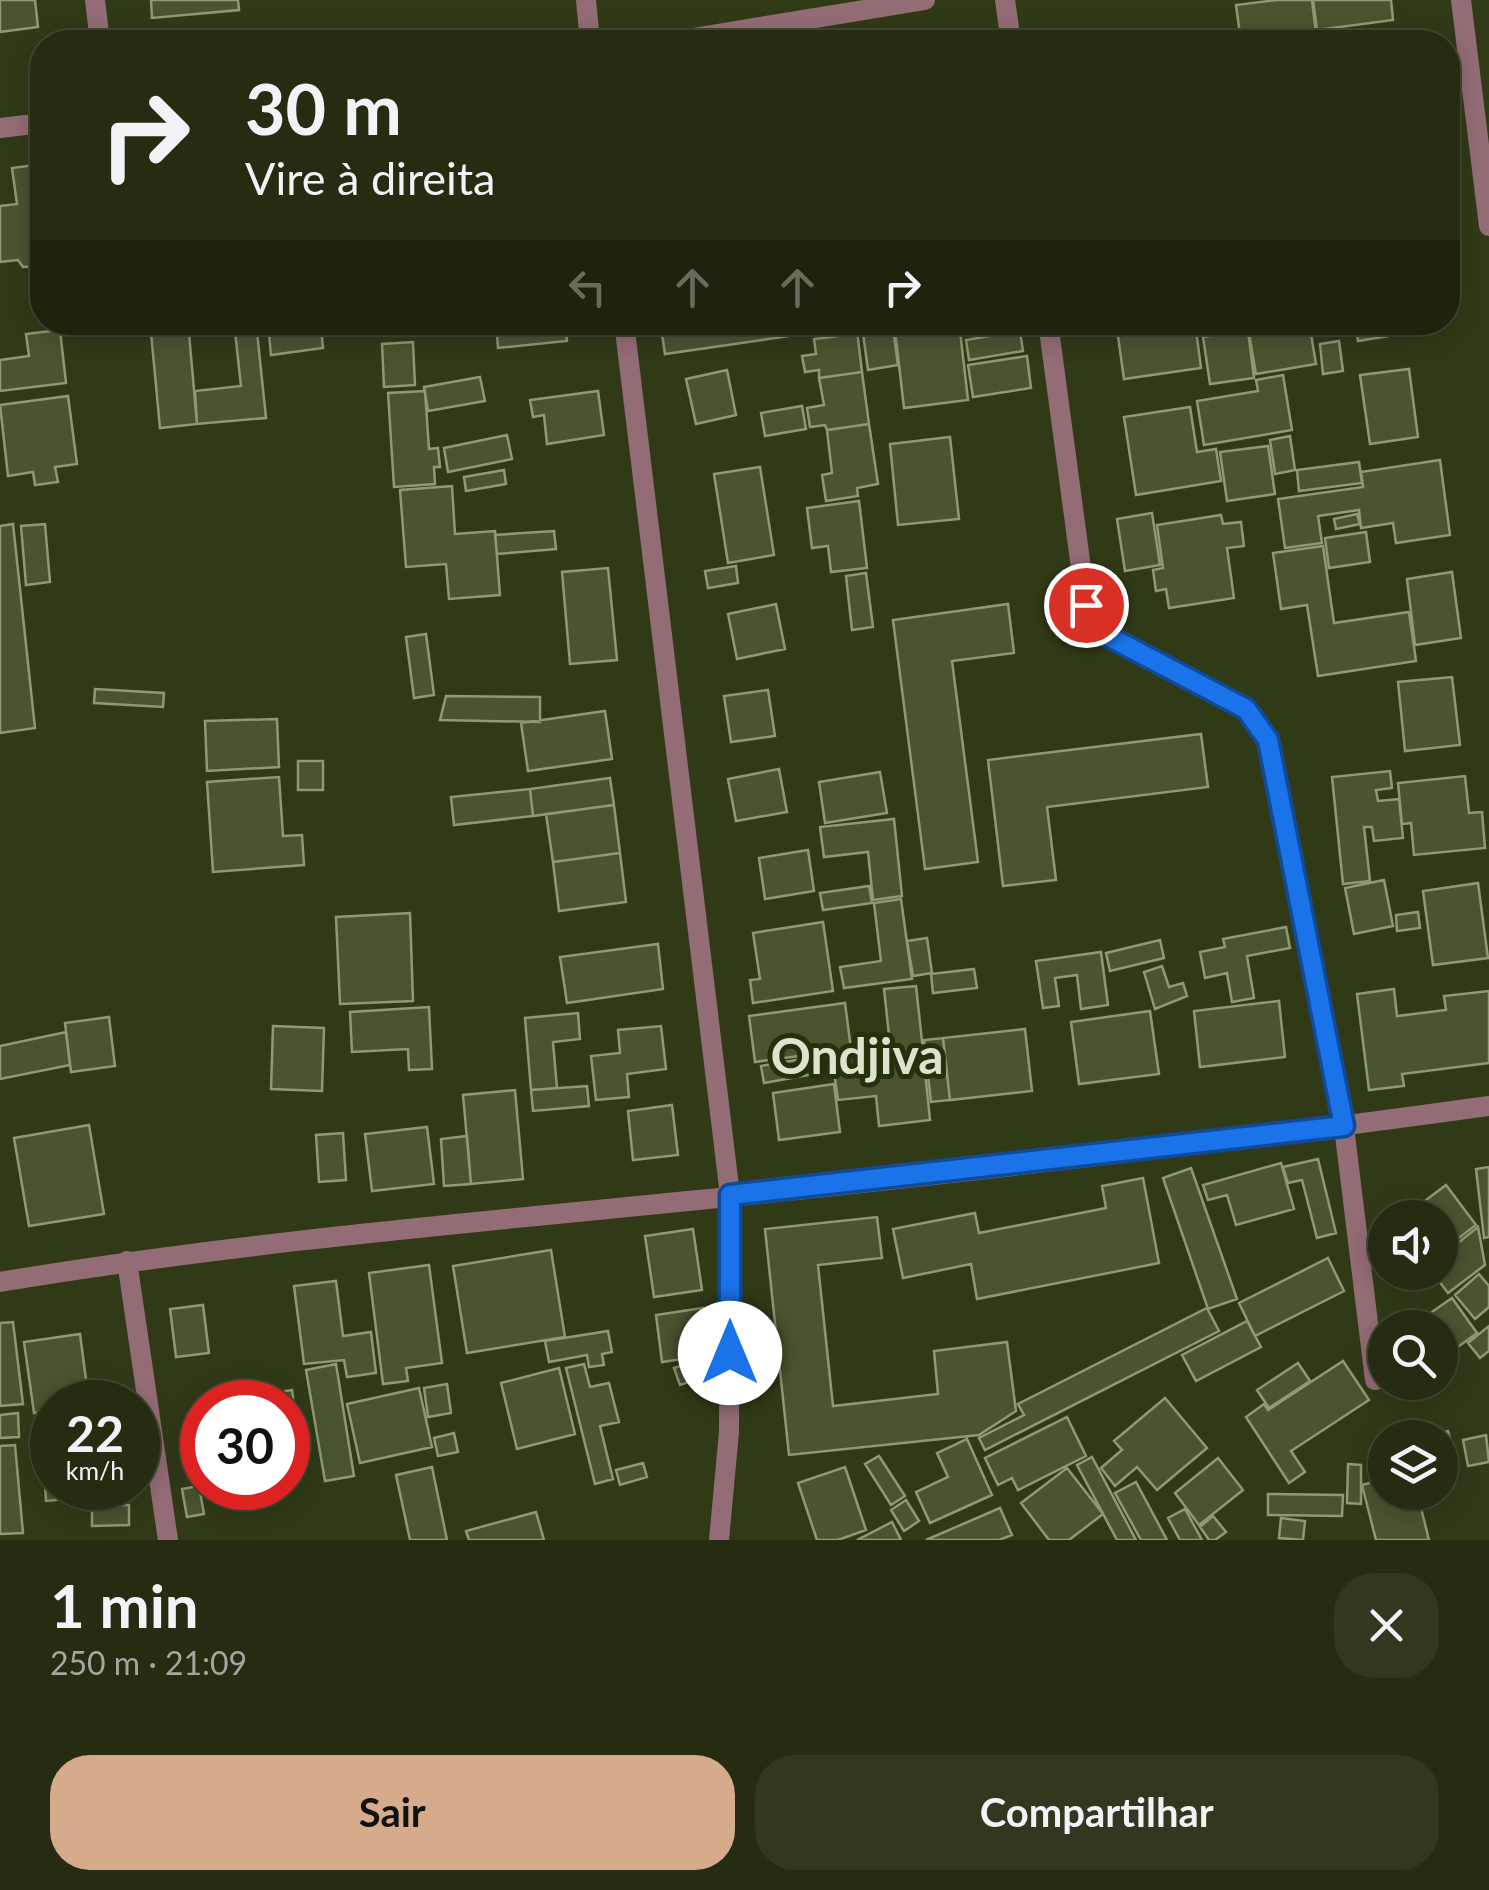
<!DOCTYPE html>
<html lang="pt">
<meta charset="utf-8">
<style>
:root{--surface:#252c11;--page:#31381f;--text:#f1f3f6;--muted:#a3a79f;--line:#424831;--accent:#d6ab8b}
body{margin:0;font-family:Lato,sans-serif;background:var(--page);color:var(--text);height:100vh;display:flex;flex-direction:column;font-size:38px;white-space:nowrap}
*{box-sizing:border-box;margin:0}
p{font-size:32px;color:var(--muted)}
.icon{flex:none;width:55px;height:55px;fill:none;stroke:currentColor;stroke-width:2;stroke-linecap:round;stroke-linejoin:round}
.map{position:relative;height:1540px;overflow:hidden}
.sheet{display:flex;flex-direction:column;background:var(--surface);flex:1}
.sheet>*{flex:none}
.hud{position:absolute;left:30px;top:30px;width:1430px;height:305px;border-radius:40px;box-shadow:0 5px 25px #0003,0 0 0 2px var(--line);background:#252c11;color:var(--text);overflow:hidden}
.tools{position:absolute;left:1368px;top:1200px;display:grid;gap:20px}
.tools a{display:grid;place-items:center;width:90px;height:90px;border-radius:50%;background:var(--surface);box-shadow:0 5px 25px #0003,0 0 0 2px var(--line);font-size:50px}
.speed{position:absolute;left:30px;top:1380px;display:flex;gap:20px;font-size:50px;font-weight:700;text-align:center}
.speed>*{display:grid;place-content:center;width:130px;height:130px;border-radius:50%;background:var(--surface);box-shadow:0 5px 25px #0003,0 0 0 2px var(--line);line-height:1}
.speed small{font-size:25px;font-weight:400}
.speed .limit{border:15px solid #d22;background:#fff;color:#111}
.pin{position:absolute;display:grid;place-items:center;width:85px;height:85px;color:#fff;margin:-42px;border:5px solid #fff;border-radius:50%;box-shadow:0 2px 10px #0007}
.me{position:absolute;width:110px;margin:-55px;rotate:0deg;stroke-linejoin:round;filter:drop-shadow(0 0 8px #0008)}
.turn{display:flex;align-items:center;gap:35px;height:210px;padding:0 50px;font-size:45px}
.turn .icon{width:130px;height:130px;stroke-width:2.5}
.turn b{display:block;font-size:70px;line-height:85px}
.lanes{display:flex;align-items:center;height:95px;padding:0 50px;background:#0003;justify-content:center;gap:50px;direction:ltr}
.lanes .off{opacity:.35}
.round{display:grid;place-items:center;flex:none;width:105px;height:105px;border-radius:40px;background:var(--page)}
.head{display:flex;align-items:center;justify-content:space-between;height:170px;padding:0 50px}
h1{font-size:60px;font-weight:700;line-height:75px}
.action{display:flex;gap:20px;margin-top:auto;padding:20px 50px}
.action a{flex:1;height:115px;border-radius:40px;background:var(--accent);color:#111;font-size:40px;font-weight:700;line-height:115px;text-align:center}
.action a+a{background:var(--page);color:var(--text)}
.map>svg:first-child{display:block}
.building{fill:#4a5430;stroke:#8e9a73;stroke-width:2.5}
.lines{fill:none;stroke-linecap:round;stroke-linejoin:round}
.minor{stroke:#946c76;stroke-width:20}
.tertiary{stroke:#946c76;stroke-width:20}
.route-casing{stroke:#114b97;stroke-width:25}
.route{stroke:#1a73e8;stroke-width:18}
.labels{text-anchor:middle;stroke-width:10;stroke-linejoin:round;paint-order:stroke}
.town-label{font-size:50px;font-weight:bold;fill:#dce3ce;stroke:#27300d}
</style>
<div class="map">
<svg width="1489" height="1540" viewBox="0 0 1489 1540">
<rect width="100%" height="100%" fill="#313a17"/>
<path class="building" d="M0,0H35L38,27L0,32Z
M151,0H238L239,10L152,18Z
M1277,0H1312L1317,42H1241L1236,5Z
M1313,0H1391L1393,20L1317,30Z
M1238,32L1239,42H1140Z
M42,164V266L23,267L18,260L0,262V206L17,204L12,168Z
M150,322H188L197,424L160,428Z
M234,322H256L266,418L197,424L195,391L241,386Z
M496,322H565L567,341L498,348Z
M740,322H795L796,335L665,354L662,334Z
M797,322H836V329L798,333Z
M839,322H856L862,372L819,378V370L805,372L802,356L816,354L814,339L840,336Z
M892,322L898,365L868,370L862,326Z
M894,322H959L968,400L904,408Z
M1116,322H1195L1201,368L1124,379Z
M1247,322H1309L1316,364L1256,374Z
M1355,322H1405L1407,333L1358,341Z
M321,328L323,348L271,355L269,334Z
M60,330L66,383L0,391V360L29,356L26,334Z
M1020,331L1023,351L969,360L966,340Z
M1248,331L1254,378L1210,384L1203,337Z
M1339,341L1343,371L1323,374L1320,344Z
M413,342L415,385L384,387L382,344Z
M1027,356L1031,388L973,397L968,365Z
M1409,369L1418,437L1370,444L1360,375Z
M727,370L736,415L696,424L686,379Z
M862,372L869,424L827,430L825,425L810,427L807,408L824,405L819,378Z
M1283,375L1292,430L1204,445L1197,401L1258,391L1256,380Z
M480,377L485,401L428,411L424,387Z
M425,391L429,449L438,448L440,467H434L435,484L394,487L388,393Z
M598,391L604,435L547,444L544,415L533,417L530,400Z
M68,396L77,464L55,467L58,482L35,485L33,472L8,476L0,405Z
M802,406L806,429L765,436L761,413Z
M1190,407L1197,452L1216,449L1221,481L1136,495L1124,417Z
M869,424L878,484L857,488L858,496L826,501L822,475L832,473L827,430Z
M507,435L512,459L448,472L444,448Z
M1290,436L1295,470L1275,474L1270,440Z
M950,437L959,519L898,525L890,444Z
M1268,446L1275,494L1227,501L1220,452Z
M1440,460L1450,535L1396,543L1393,523L1361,528L1359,510L1318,516L1322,543L1285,548L1278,499L1363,487L1361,472Z
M1359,462L1362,483L1299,491L1297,470Z
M760,467L774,555L728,563L714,474Z
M504,470L506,484L466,491L464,477Z
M452,486L455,534L495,531L500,595L449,599L446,564L406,567L400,490Z
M859,501L867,568L831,572L828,546L812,548L807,508Z
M1152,513L1160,565L1125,571L1117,519Z
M1357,514L1360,524L1336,529L1334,519Z
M1221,515L1223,524L1241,522L1244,546L1227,548L1234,598L1169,608L1166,589L1156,591L1153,570L1163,568L1157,525Z
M13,524L35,728L0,733V526Z
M45,524L50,582L26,585L21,526Z
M554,531L556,549L497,554L495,535Z
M1366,532L1370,562L1329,568L1325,538Z
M1323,546L1334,623L1409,612L1416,661L1318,676L1307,605L1281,609L1273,553Z
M736,566L738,583L708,588L705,571Z
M608,568L617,660L570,664L562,572Z
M1452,572L1461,638L1415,645L1407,579Z
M866,573L873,627L852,630L846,576Z
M776,604L785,649L737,659L728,614Z
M1008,604L1014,653L952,661L978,862L925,869L893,620Z
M426,634L434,695L414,698L406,637Z
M1452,677L1460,745L1405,751L1398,682Z
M95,689L164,693L163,707L94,703Z
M768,690L775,736L731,742L724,696Z
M446,696L540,697V722L440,720Z
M605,711L612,759L528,771L521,723Z
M277,719L279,767L207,771L205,721Z
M1201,734L1208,787L1047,807L1056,880L1003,886L988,760Z
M298,761H323V790H298Z
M779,769L787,812L736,821L728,779Z
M1390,771L1392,788L1376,790L1378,801L1399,799L1403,838L1374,841L1372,827H1364L1370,881L1343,884L1332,777Z
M880,772L887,813L825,823L819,782Z
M1465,776L1469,813L1482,812L1485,848L1414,855L1411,823L1402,824L1398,783Z
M279,777L283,836L302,835L304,865L213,872L207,782Z
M610,778L614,805L533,816L530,789Z
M530,789L533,816L454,825L451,797Z
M614,805L620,853L553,862L546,814Z
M894,819L902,896L873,900L868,852L824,857L820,827Z
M808,850L814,891L765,899L759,858Z
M620,853L626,902L559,911L553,862Z
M1384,880L1393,926L1354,934L1345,888Z
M1478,883L1488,958L1433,965L1423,891Z
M869,886L872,903L823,910L820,893Z
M901,899L912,979L844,988L840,967L881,961L874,903Z
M1418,912L1420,928L1397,931L1396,915Z
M410,913L413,1001L340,1004L336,917Z
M823,922L833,991L753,1003L750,980L760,979L753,933Z
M1286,927L1290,948L1247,956L1254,998L1232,1002L1227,973L1205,978L1200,952L1225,947L1223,939Z
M927,938L932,973L913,976L907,941Z
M1160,940L1164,958L1110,971L1106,953Z
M658,944L663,989L567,1003L560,957Z
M1101,952L1108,1005L1081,1009L1077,975L1055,978L1059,1006L1043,1008L1036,961Z
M1162,966L1169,987L1183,983L1187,996L1155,1009L1144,972Z
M974,969L977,988L933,993L931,974Z
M916,986L924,1060L892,1063L884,989Z
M1394,989L1397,1016L1446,1010L1444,996L1489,991V1063L1402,1074L1404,1086L1369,1090L1357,994Z
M1279,1001L1285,1057L1200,1067L1194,1011Z
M845,1003L851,1049L755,1062L749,1016Z
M429,1007L432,1069L409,1070L408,1049L352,1052L350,1012Z
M1150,1011L1159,1074L1079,1084L1071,1022Z
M578,1013L580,1039L553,1042L557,1088L531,1090L525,1018Z
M109,1017L115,1066L71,1072L65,1023Z
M273,1026L324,1028L322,1091L271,1089Z
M661,1026L666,1069L627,1074L629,1097L596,1100L591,1056L620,1053L618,1030Z
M1025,1029L1032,1091L950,1100L943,1038Z
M66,1032L70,1065L0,1079V1046Z
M943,1038L950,1100L931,1102L924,1040Z
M880,1046L882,1062L847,1068L844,1052Z
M844,1052L847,1068L764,1083L761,1066Z
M924,1062L930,1120L879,1126L876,1096L838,1100L834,1072Z
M834,1084L840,1132L779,1140L773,1093Z
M587,1086L589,1106L533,1111L531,1090Z
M515,1090L523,1179L471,1184L463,1095Z
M672,1105L678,1155L633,1160L628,1111Z
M89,1125L104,1214L29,1226L14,1138Z
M427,1127L434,1184L372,1191L365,1134Z
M343,1133L346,1180L319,1182L316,1135Z
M467,1136L471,1184L444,1186L441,1139Z
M1318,1159L1336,1233L1317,1238L1302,1180L1288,1183L1283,1167Z
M1281,1163L1294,1209L1236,1225L1227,1195L1208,1200L1203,1185Z
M1489,1167V1237L1484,1238L1476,1169Z
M1191,1168L1237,1299L1208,1309L1163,1178Z
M1143,1178L1159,1263L977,1299L971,1264L903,1278L893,1229L975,1213L979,1233L1106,1208L1102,1186Z
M1446,1185L1476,1225L1440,1252V1218H1402Z
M877,1217L882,1258L818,1265L833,1406L938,1394L934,1351L1007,1342L1016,1411L979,1435L789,1455L765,1229Z
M1478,1227L1485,1265L1448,1293L1432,1272H1440V1257Z
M693,1229L702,1290L654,1297L645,1236Z
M551,1250L565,1337L467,1353L453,1266Z
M1328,1258L1344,1291L1255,1336L1239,1303Z
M429,1265L442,1363L406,1368L408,1381L383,1384L369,1273Z
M1479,1274L1489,1286V1307L1475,1319L1455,1295Z
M336,1281L343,1336L371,1332L376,1373L347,1377L344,1360L304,1364L294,1286Z
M1452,1298L1477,1333L1455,1349L1429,1314Z
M203,1305L209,1353L176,1357L170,1309Z
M703,1308L709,1355L662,1362L656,1315Z
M1207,1308L1219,1331L985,1450L979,1438L1024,1415L1018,1404Z
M1247,1321L1261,1347L1196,1381L1182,1355Z
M13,1322L23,1404L0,1406V1323Z
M1489,1326V1351L1480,1358L1468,1343Z
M608,1331L612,1352L602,1354L604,1365L589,1367L587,1355L549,1362L545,1341Z
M80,1334L89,1402H52V1410L34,1413L24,1342Z
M1343,1361L1369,1400L1291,1451L1305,1472L1289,1483L1246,1417L1264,1404L1268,1410Z
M692,1362L698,1379L680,1385L674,1368Z
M1298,1363L1310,1381L1269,1408L1257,1390Z
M336,1364L354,1476L325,1481L306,1370Z
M584,1364L590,1387L609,1383L619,1422L600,1426L613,1479L595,1484L566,1368Z
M559,1368L575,1434L517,1449L501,1383Z
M447,1384L451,1413L428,1417L424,1388Z
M419,1388L432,1447L360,1463L347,1404Z
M292,1390L302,1461L288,1464V1402H263L262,1395Z
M1165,1398L1207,1448L1157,1490L1137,1467L1115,1486L1101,1468L1122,1450L1114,1441Z
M18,1413L19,1437L0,1438V1415Z
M1067,1417L1086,1456L1018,1490L1012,1478L998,1485L985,1458Z
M1448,1431L1455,1455L1440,1459V1438H1423Z
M454,1433L458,1452L438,1456L434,1438Z
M1486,1435L1489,1462L1468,1466L1463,1440Z
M197,1438L198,1454L183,1456L181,1439Z
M967,1439L992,1495L930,1523L916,1492L948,1477L937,1453Z
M15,1445L23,1533L0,1534V1446Z
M879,1456L905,1496L891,1505L865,1464Z
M1092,1457L1136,1540H1117L1077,1465Z
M1218,1458L1243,1490L1199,1525L1175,1493Z
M643,1463L647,1477L620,1485L616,1470Z
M1348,1464L1361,1465V1504L1347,1503Z
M52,1465V1488H110L111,1495L46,1501L44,1466Z
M432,1467L447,1540H410L396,1475Z
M845,1467L866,1530L838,1540H817L798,1483Z
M1067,1468L1103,1514L1069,1540H1049L1021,1503Z
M1385,1479V1492H1417L1429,1540H1376L1362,1485Z
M1136,1482L1167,1540H1141L1115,1493Z
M199,1486L204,1514L187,1517L182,1489Z
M1268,1494L1343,1495L1342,1516L1268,1515Z
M906,1500L919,1521L904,1531L891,1510Z
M92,1505H129V1525L92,1526Z
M1000,1508L1012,1535L999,1540H926Z
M1185,1509L1202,1540H1180L1168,1518Z
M536,1512L544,1540H469L466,1531Z
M1213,1516L1226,1532L1215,1540H1209L1200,1527Z
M1281,1518L1305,1521L1303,1540L1279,1538Z
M892,1522L901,1540H857Z"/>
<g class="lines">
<path class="minor" d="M95,0L100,42
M586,0L590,42
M1005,0L1011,42
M1461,0L1489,226
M669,42L925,0
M0,128L42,123
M624,322L730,1195L729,1432L719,1540
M1048,322L1086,605L1104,634L1246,709L1268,740L1344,1127L1375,1380
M127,1261L168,1540"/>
<path class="tertiary" d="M0,1282C264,1238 531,1218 797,1190C1028,1165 1259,1138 1489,1106"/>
</g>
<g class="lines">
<defs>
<path id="route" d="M730,1353V1195L1344,1126L1268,740L1246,709L1104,634L1086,605"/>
</defs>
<use href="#route" class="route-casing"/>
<use href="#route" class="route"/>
</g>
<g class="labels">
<g class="town-label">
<text x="857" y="1074">Ondjiva</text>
</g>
</g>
</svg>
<div class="tools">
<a><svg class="icon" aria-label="sound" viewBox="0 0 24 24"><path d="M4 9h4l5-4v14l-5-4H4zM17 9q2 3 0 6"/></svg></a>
<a><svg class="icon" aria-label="search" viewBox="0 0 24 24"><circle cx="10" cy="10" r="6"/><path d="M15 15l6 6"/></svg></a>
<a><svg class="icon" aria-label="layers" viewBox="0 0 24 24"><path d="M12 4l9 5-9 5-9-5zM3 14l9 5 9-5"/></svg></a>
</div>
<div class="speed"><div>22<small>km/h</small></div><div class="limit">30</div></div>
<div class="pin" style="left:1086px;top:605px;background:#d93025"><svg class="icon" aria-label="arrive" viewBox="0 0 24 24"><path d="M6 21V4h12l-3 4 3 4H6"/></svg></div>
<svg class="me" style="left:730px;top:1353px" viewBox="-20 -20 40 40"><circle r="19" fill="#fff"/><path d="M0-13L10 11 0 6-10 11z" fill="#1a73e8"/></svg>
<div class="hud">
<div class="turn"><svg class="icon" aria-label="right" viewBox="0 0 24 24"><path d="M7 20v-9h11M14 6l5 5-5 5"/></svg><div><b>30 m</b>Vire à direita</div></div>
<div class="lanes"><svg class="icon off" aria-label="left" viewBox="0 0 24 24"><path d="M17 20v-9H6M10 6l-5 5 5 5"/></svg><svg class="icon off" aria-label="ahead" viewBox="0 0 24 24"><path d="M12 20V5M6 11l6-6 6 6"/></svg><svg class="icon off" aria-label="ahead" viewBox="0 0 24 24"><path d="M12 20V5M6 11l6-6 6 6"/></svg><svg class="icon" aria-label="right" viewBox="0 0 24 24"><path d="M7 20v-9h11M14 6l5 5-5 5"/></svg></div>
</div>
</div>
<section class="sheet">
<div class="head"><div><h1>1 min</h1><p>250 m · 21:09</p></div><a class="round"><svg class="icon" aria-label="close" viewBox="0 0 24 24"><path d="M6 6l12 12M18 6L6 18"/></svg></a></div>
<div class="action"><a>Sair</a><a>Compartilhar</a></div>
</section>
